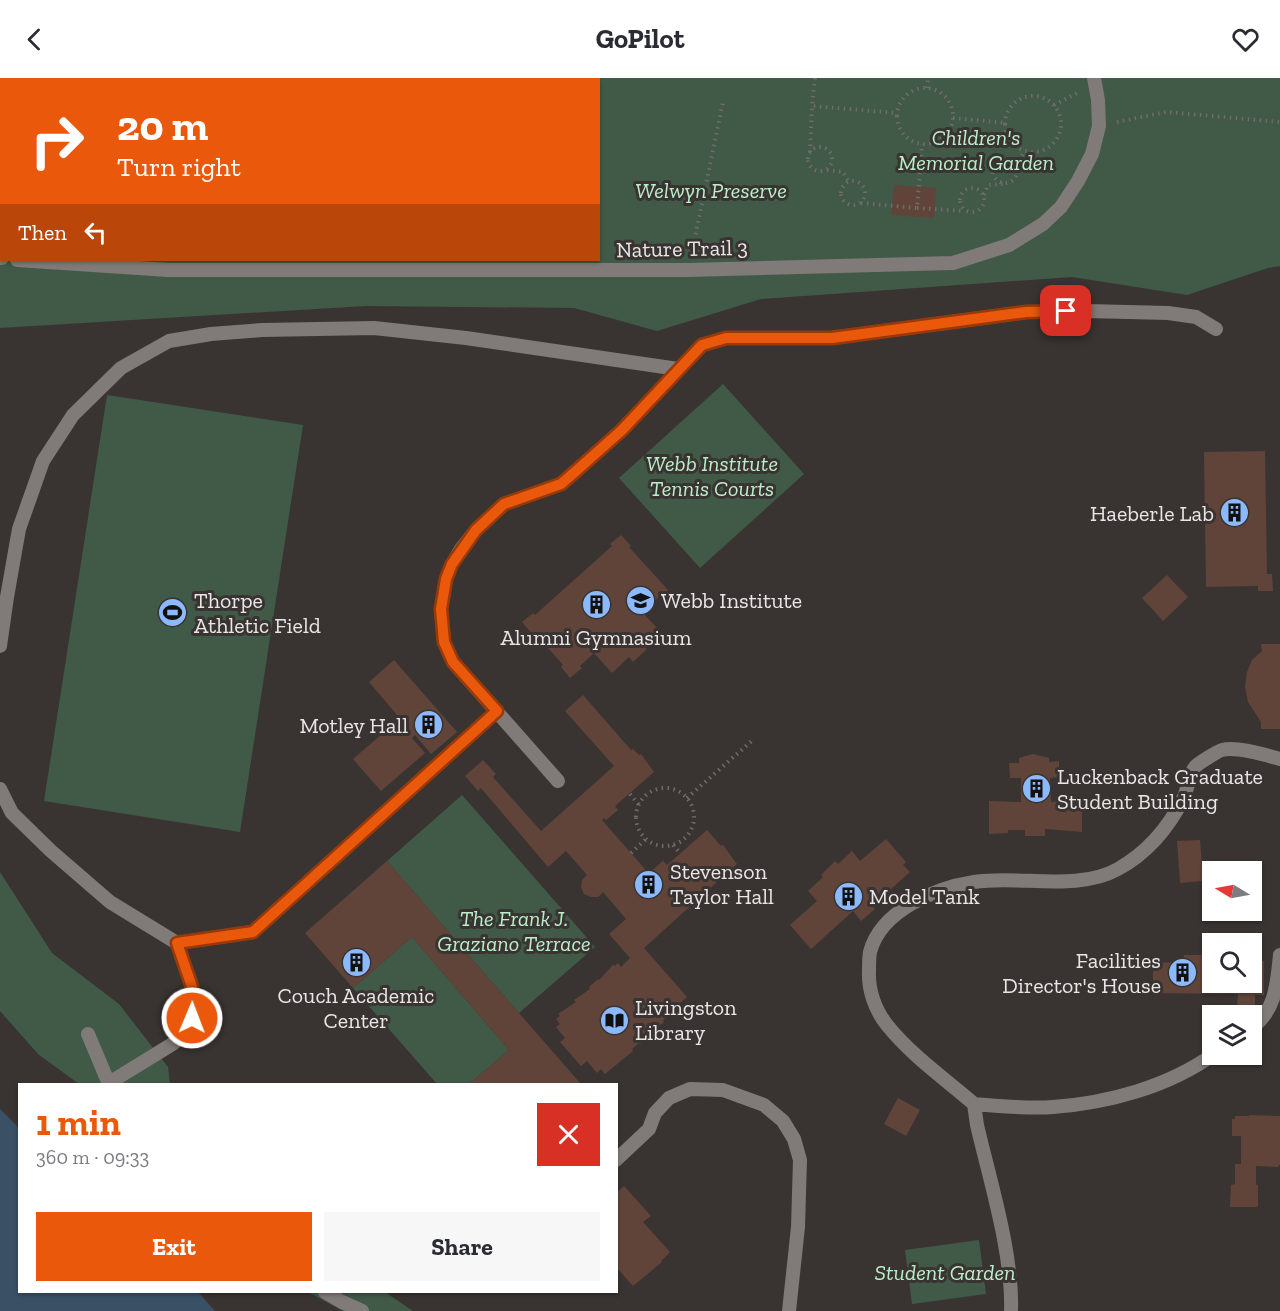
<!DOCTYPE html>
<meta charset="utf-8">
<style>
:root{--surface:#fff;--page:#f7f7f7;--text:#2b2b33;--muted:#7c7c81;--accent:#ea580c}
body{margin:0;font-family:"Zilla Slab",serif;background:var(--page);color:var(--text);height:100vh;display:flex;flex-direction:column;font-size:22px;white-space:nowrap}
*{box-sizing:border-box;margin:0}
p{font-size:20px;color:var(--muted)}
.icon{flex:none;width:33px;height:33px;fill:none;stroke:currentColor;stroke-width:2;stroke-linecap:round;stroke-linejoin:round}
.map{position:relative;flex:1;overflow:hidden}
.side{position:absolute;left:18px;top:1005px;width:600px;height:210px;display:flex;flex-direction:column;background:var(--surface);border-radius:0px;box-shadow:0 2px 4px #0004}
.side>*{flex:none}
.banner{position:absolute;left:0px;top:0px;width:600px;height:183px;box-shadow:0 2px 4px #0004;background:#ea580c;color:#fff;overflow:hidden}
.needle{width:39px;rotate:280deg}
.buttons{position:absolute;left:1202px;top:783px;display:grid;gap:12px}
.buttons a{display:grid;place-items:center;width:60px;height:60px;border-radius:0px;background:var(--surface);box-shadow:0 2px 4px #0004;font-size:30px}
.pin{position:absolute;display:grid;place-items:center;width:51px;height:51px;color:#fff;margin:-26px;border-radius:12px;box-shadow:0 3px 9px #0006}
.me{position:absolute;width:66px;margin:-33px;rotate:1deg;stroke-linejoin:round;filter:drop-shadow(0 0 4px #0008)}
.turn{display:flex;align-items:center;gap:21px;height:126px;padding:0 18px;font-size:27px}
.turn .icon{width:78px;height:78px;stroke-width:2.5}
.turn b{display:block;font-size:42px;line-height:51px}
.then{display:flex;align-items:center;height:57px;padding:0 18px;background:#0003;gap:12px;font-size:22px}
.round{display:grid;place-items:center;flex:none;width:63px;height:63px;border-radius:0px;background:var(--page)}
.summary{display:flex;align-items:center;justify-content:space-between;height:102px;padding:0 18px}
h1{font-size:36px;font-weight:800;line-height:45px;color:var(--accent)}
.action{display:flex;gap:12px;margin-top:auto;padding:12px 18px}
.action a{flex:1;height:69px;border-radius:0px;background:var(--accent);color:#fff;font-size:24px;font-weight:800;line-height:69px;text-align:center}
.action a+a{background:var(--page);color:var(--text)}
header{display:flex;justify-content:space-between;align-items:center;height:78px;padding:0 18px;background:var(--surface);font-size:27px;font-weight:800}
.map>svg:first-child{display:block}
.green{fill:#415947;fill-rule:evenodd}
.water{fill:#3a5064}
.building{fill:#604439}
.lines{fill:none;stroke-linecap:round;stroke-linejoin:round}
.path{stroke:#706c6a;stroke-width:4;stroke-dasharray:1.5 4.5;stroke-linecap:butt}
.lane{stroke:#807a78;stroke-width:14}
.route-casing{stroke:#983908;stroke-width:15}
.route{stroke:#ea580c;stroke-width:10}
.labels{text-anchor:middle;stroke-width:6;stroke-linejoin:round;paint-order:stroke}
.park-label{font-size:22px;font-style:italic;fill:#bbeec9;stroke:#393432}
.street-label{font-size:22px;fill:#e9e6e5;stroke:#393432}
.poi-label{font-size:22px;fill:#e9e6e5;stroke:#393432;text-anchor:start}
</style>
<header><svg class="icon" aria-label="back" viewBox="0 0 24 24"><path d="M15 5l-7 7 7 7"/></svg>GoPilot<svg class="icon" aria-label="heart" viewBox="0 0 24 24"><path d="M12 20l-8-8c-3-5 5-10 8-4 3-6 11-1 8 4z"/></svg></header>
<div class="map">
<svg width="1280" height="1233" viewBox="0 0 1280 1233">
<rect width="100%" height="100%" fill="#393432"/>
<path class="green" d="M0,0H1280V188L1268,190L1187,217L1072,199L761,221L657,253L574,230L366,228L0,250ZM2,2H598V182H2Z
M723,306L804,396L700,490L619,400Z
M107,317L303,347L240,754L44,723Z
M462,717L595,869L519,935L387,783Z
M0,794L52,875L119,926L168,989L170,1006H79L38,976L0,933Z
M412,859L509,972L469,1006H437L353,910Z
M979,1162L986,1216L912,1226L905,1172Z
M308,1214H385L413,1233H343Z"/>
<path class="water" d="M0,1031L19,1050L20,1214H198L215,1233H0Z"/>
<path class="building" d="M894,107L936,110L934,140L891,137Z
M1265,373L1267,496H1272L1273,513H1258V508L1206,509L1204,374Z
M621,457L631,468L629,469L668,512L641,533L659,552L643,566L647,571L633,584L629,579L612,595L594,575L580,588L582,590L570,600L561,589L563,587L534,554L532,556L522,544L533,535L535,537L612,468L610,466Z
M1167,497L1188,519L1163,543L1142,520Z
M1261,566H1280V651H1261V644L1248,624L1245,609L1247,594L1252,582L1262,573Z
M394,582L457,654L431,676L415,657L412,660L425,675L381,713L353,681L397,643L406,654L409,651L369,604Z
M583,617L631,672L633,671L639,677L641,676L654,694L615,728L618,732L606,742L604,740L602,742L651,798L653,796L651,793L663,783L667,787L707,752L721,768L723,767L737,786L644,870L687,919L674,930L672,928L664,936L667,939L663,942L664,944L647,957L648,959L640,966L639,965L632,971L633,973L605,996L601,991L597,995L587,983L581,988L560,964L565,960L556,949L560,946L556,941L560,938L558,936L576,924L574,922L590,911L589,909L598,901L599,902L613,887L615,888L618,885L621,889L630,880L609,856L626,841L603,814L598,819H591L584,816L581,809L582,802L587,797L566,773L548,789L481,710L478,713L465,698L483,682L496,696L493,699L541,753L614,688L565,633Z
M1033,676L1049,680V684L1059,683V699L1050,700L1051,724L1082,721V754L1045,751V758H1025V752H1008V755L989,756V723L1021,724V700H1010L1009,685H1019V680Z
M886,761L906,784L903,787L910,794L872,828L875,831L861,843L853,833L811,871L790,847L817,823L808,813L823,799L821,797L835,783L838,786L852,773L860,783Z
M1200,762L1203,803L1180,805L1177,763Z
M387,783L519,935L581,1006H469L509,972L412,859L353,910L305,855Z
M1184,877H1209V885H1212V904H1251V883H1264V917H1255V928H1237L1238,916L1153,915V884L1183,885Z
M898,1020L920,1032L906,1058L884,1046Z
M1249,1037L1280,1038V1086L1278,1089L1256,1088V1107H1258V1127L1257,1129H1230L1231,1107L1235,1106V1086H1241V1058H1232V1041H1235V1038H1249Z
M624,1108L651,1138L643,1144L670,1174L661,1183L662,1184L633,1208L616,1189V1115Z"/>
<g class="lines">
<path class="path" d="M815,0L812,28L897,35
M927,10L928,0
M897 38a28 28 0 1 1 56 0a28 28 0 1 1-56 0Z
M1005 46a28 28 0 1 1 56 0a28 28 0 1 1-56 0Z
M1054,27L1079,14
M953,40L1005,45
M1117,44L1166,34L1280,44
M808 81a12 12 0 1 1 24 0a12 12 0 1 1-24 0Z
M810,74L812,28
M993 93a12 12 0 1 1 24 0a12 12 0 1 1-24 0Z
M1016,88L1025,72
M827,92L843,94L849,104
M841 115a12 12 0 1 1 24 0a12 12 0 1 1-24 0Z
M960 122a12 12 0 1 1 24 0a12 12 0 1 1-24 0Z
M984,117L988,107L1003,106
M861,125L917,130L922,66
M917,130L965,133
M692,174L723,24
M636 739a29 29 0 1 1 58 0a29 29 0 1 1-58 0Z
M630,716L639,727
M687,720L754,661
M673,767L680,775
M631,775L646,761"/>
<path class="lane" d="M0,180H2
M17,182L168,192H688L953,185L1009,167L1043,146L1061,129L1078,103L1092,76L1099,48L1098,22L1094,0
M0,568L7,519L19,451L43,383L73,337L121,290L169,263L211,256L262,252L374,250L466,260L678,291
M558,703L453,584L444,564L441,532L446,501L452,486L461,471L476,452L504,426L561,406L622,352L702,267L726,260H832L1026,234L1087,233L1168,235L1196,239L1216,251
M0,711L12,735L51,773L110,824L177,865L253,854L497,633
M1251,950C1276,933 1277,905 1280,877
M88,956L109,1006
M109,1005L174,965L192,940V909L177,865
M974,1026C1000,1028 1027,1031 1053,1029C1108,1025 1168,1009 1214,976
M616,1082L649,1051L655,1035L669,1020L690,1011L723,1012L764,1027L783,1043L794,1061L800,1082L798,1149L789,1233
M325,1214L342,1224L362,1233
M1011,1233C1013,1176 990,1103 977,1047L974,1026C945,1001 911,977 887,947C875,932 868,912 869,892C869,886 869,880 870,874C881,832 936,810 974,804C1019,797 1077,814 1118,791C1147,775 1169,749 1184,719C1188,710 1189,696 1195,689C1197,686 1218,673 1222,672C1237,668 1265,677 1280,681"/>
</g>
<g class="lines">
<defs>
<path id="route" d="M192,940V909L177,865L253,854L497,633L453,584L444,564L441,531L446,501L452,486L476,452L504,426L561,406L576,393L622,352L702,267L726,260H832L1026,234L1066,233"/>
</defs>
<use href="#route" class="route-casing"/>
<use href="#route" class="route"/>
</g>
<defs>
<symbol id="building-disc" viewBox="-11 -11 22 22"><circle r="9.5" fill="#8cb9fc" stroke="#393432"/><path d="M-4-6H4V6H1V3H-1V6H-4ZM-2.5-4.3h1.7v1.8h-1.7ZM.8-4.3h1.7v1.8H.8ZM-2.5-1h1.7V.8h-1.7ZM.8-1h1.7V.8H.8Z" fill="#111"/></symbol>
<symbol id="university-disc" viewBox="-11 -11 22 22"><circle r="9.5" fill="#8cb9fc" stroke="#393432"/><path d="M0-5L7-2L0 1L-7-2ZM-4 1L0 2.5L4 1V4Q0 6-4 4Z" fill="#111"/></symbol>
<symbol id="stadium-disc" viewBox="-11 -11 22 22"><circle r="9.5" fill="#8cb9fc" stroke="#393432"/><path d="M0-5a6.5 5 0 1 0 0 10a6.5 5 0 1 0 0-10ZM-3.5-1.8h7v3.6h-7Z" fill="#111"/></symbol>
<symbol id="library-disc" viewBox="-11 -11 22 22"><circle r="9.5" fill="#8cb9fc" stroke="#393432"/><path d="M-6-4Q-3-5.5-.7-3.5V5Q-3 3-6 4ZM6-4Q3-5.5 .7-3.5V5Q3 3 6 4Z" fill="#111"/></symbol>
</defs>
<g fill-rule="evenodd">
<use href="#building-disc" x="1218" y="418" width="33" height="33"/>
<use href="#university-disc" x="624" y="506" width="33" height="33"/>
<use href="#building-disc" x="580" y="510" width="33" height="33"/>
<use href="#stadium-disc" x="156" y="518" width="33" height="33"/>
<use href="#building-disc" x="412" y="630" width="33" height="33"/>
<use href="#building-disc" x="1020" y="694" width="33" height="33"/>
<use href="#building-disc" x="632" y="790" width="33" height="33"/>
<use href="#building-disc" x="832" y="802" width="33" height="33"/>
<use href="#building-disc" x="340" y="868" width="33" height="33"/>
<use href="#building-disc" x="1166" y="878" width="33" height="33"/>
<use href="#library-disc" x="598" y="926" width="33" height="33"/>
</g>
<g class="labels">
<g class="park-label">
<text x="976" y="67">Children's<tspan x="976" dy="25">Memorial Garden</tspan></text>
<text x="711" y="120">Welwyn Preserve</text>
<text x="712" y="393">Webb Institute<tspan x="712" dy="25">Tennis Courts</tspan></text>
<text x="514" y="848">The Frank J.<tspan x="514" dy="25">Graziano Terrace</tspan></text>
<text x="945" y="1202">Student Garden</text>
</g>
<g class="street-label">
<text transform="translate(682 170) rotate(-1)" y="8">Nature Trail 3</text>
</g>
<g class="poi-label">
<text x="1214" y="443" text-anchor="end">Haeberle Lab</text>
<text x="194" y="530">Thorpe<tspan x="194" dy="25">Athletic Field</tspan></text>
<text x="661" y="530">Webb Institute</text>
<text x="596" y="567" text-anchor="middle">Alumni Gymnasium</text>
<text x="408" y="655" text-anchor="end">Motley Hall</text>
<text x="1057" y="706">Luckenback Graduate<tspan x="1057" dy="25">Student Building</tspan></text>
<text x="670" y="801">Stevenson<tspan x="670" dy="25">Taylor Hall</tspan></text>
<text x="869" y="826">Model Tank</text>
<text x="1161" y="890" text-anchor="end">Facilities<tspan x="1161" dy="25">Director's House</tspan></text>
<text x="356" y="925" text-anchor="middle">Couch Academic<tspan x="356" dy="25">Center</tspan></text>
<text x="635" y="937">Livingston<tspan x="635" dy="25">Library</tspan></text>
</g>
</g>
</svg>
<div class="buttons">
<a><svg class="needle" viewBox="-14 -14 28 28"><path d="M0-13l5 13h-10z" fill="#e53935"/><path d="M0 13l5-13h-10z" fill="#7c7c81"/></svg></a>
<a><svg class="icon" aria-label="search" viewBox="0 0 24 24"><circle cx="10" cy="10" r="6"/><path d="M15 15l6 6"/></svg></a>
<a><svg class="icon" aria-label="layers" viewBox="0 0 24 24"><path d="M12 4l9 5-9 5-9-5zM3 14l9 5 9-5"/></svg></a>
</div>
<div class="pin" style="left:1066px;top:233px;background:#d93025"><svg class="icon" aria-label="arrive" viewBox="0 0 24 24"><path d="M6 21V4h12l-3 4 3 4H6"/></svg></div>
<svg class="me" style="left:192px;top:940px" viewBox="-20 -20 40 40"><circle r="17" fill="#ea580c" stroke="#fff" stroke-width="3"/><path d="M0-11L8 9 0 5-8 9z" fill="#fff"/></svg>
<div class="banner">
<div class="turn"><svg class="icon" aria-label="right" viewBox="0 0 24 24"><path d="M7 20v-9h11M14 6l5 5-5 5"/></svg><div><b>20 m</b>Turn right</div></div>
<div class="then">Then<svg class="icon" aria-label="left" viewBox="0 0 24 24"><path d="M17 20v-9H6M10 6l-5 5 5 5"/></svg></div>
</div>
<section class="side">
<div class="summary"><div><h1>1 min</h1><p>360 m · 09:33</p></div><a class="round" style="background:#d93025;color:#fff"><svg class="icon" aria-label="close" viewBox="0 0 24 24"><path d="M6 6l12 12M18 6L6 18"/></svg></a></div>
<div class="action"><a>Exit</a><a>Share</a></div>
</section>
</div>
